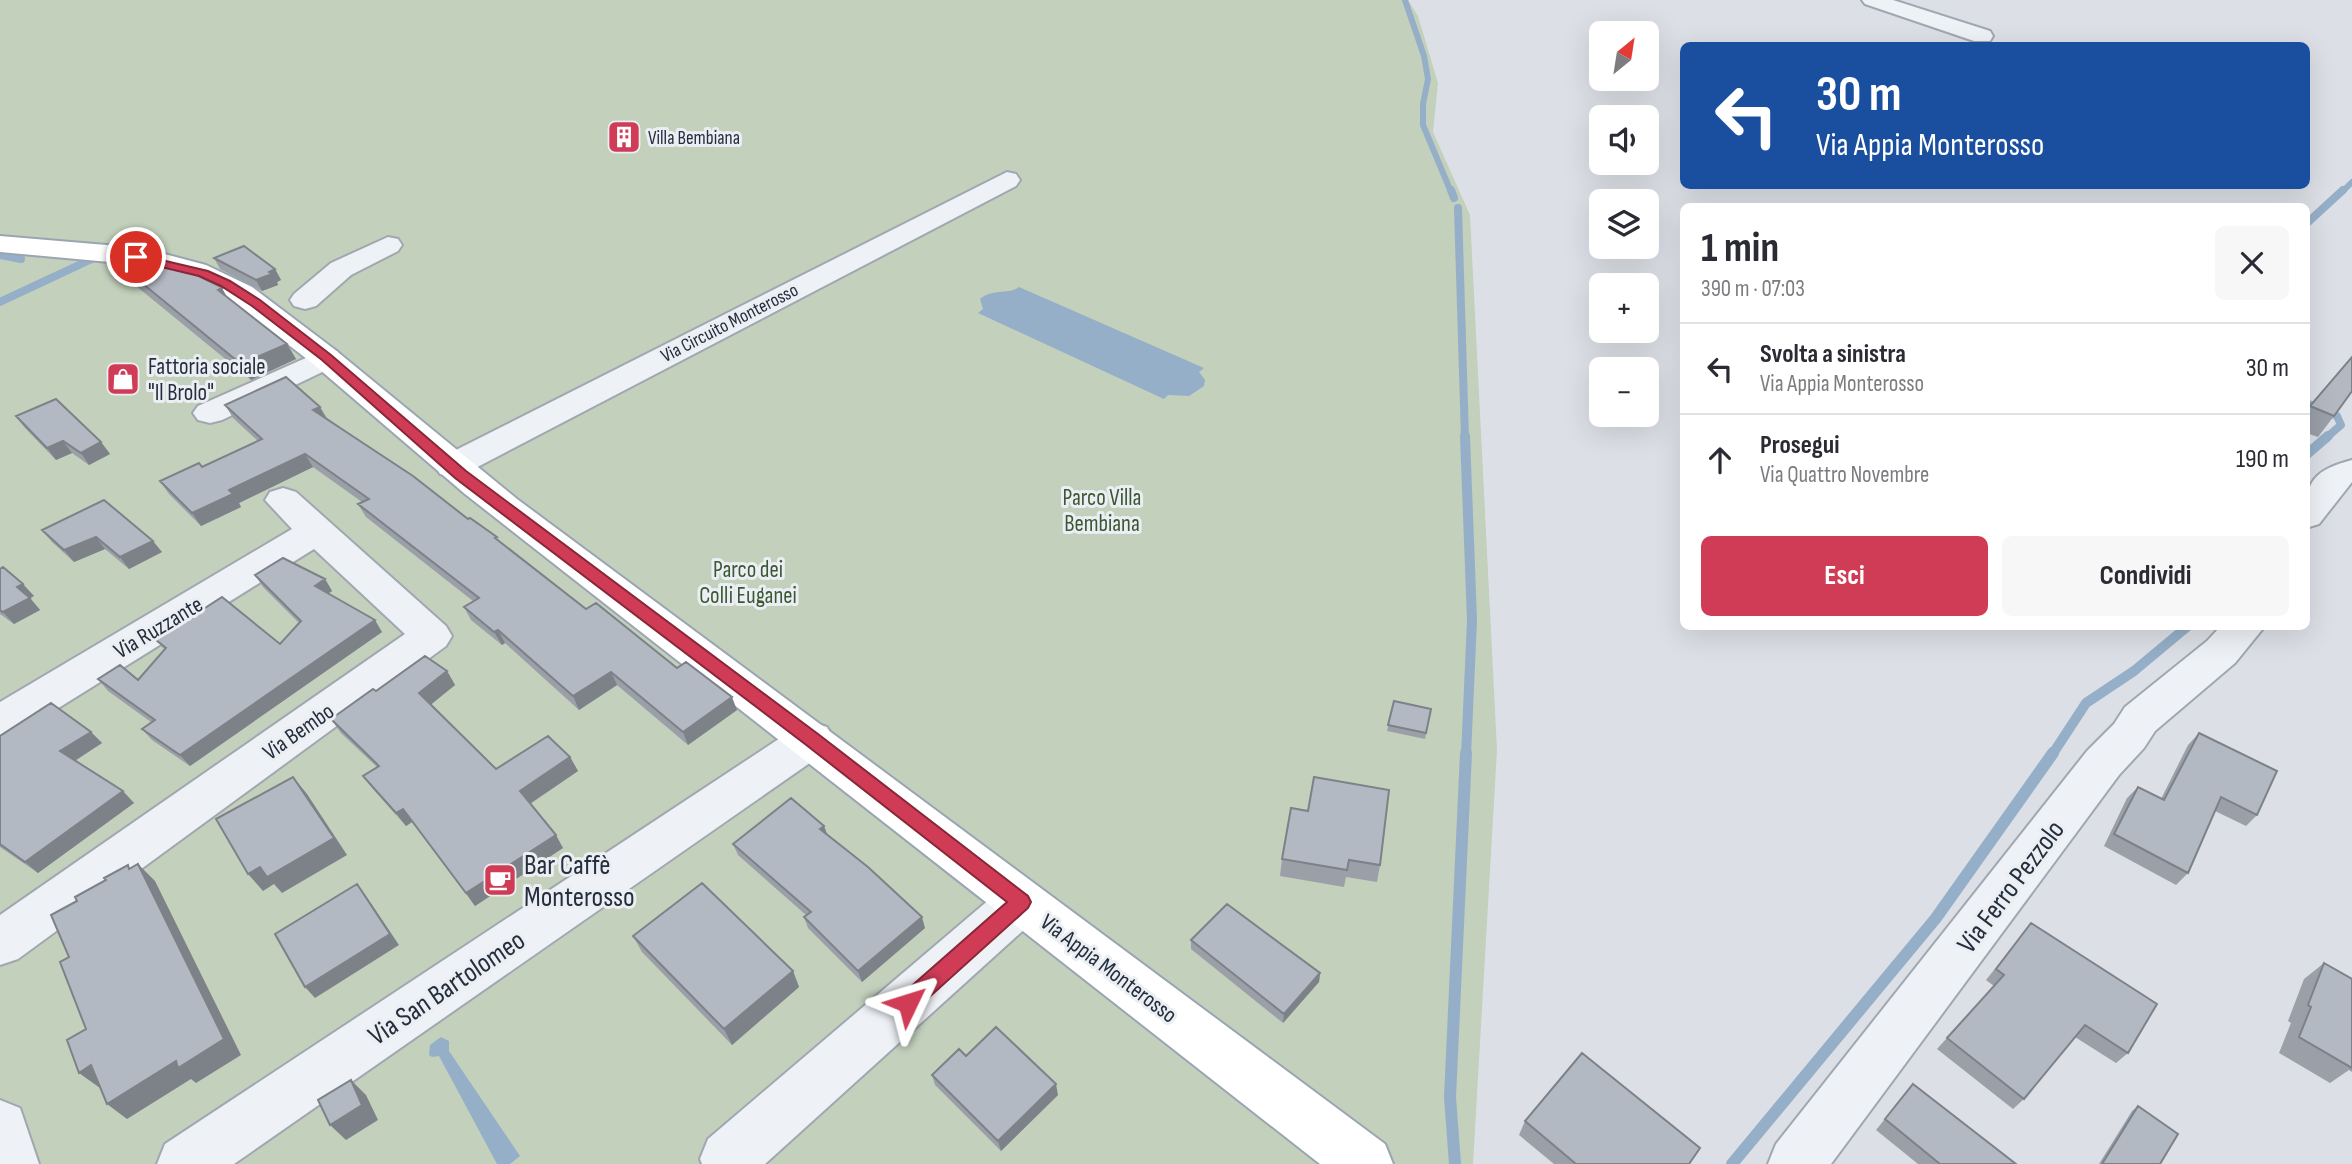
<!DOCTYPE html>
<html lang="it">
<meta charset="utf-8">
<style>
:root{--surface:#fff;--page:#f7f7f7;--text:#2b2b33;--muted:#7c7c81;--line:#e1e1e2;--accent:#d03c56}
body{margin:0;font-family:"Sofia Sans Condensed",sans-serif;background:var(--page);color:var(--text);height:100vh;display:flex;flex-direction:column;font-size:26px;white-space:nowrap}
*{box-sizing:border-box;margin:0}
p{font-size:23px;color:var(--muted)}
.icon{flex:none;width:38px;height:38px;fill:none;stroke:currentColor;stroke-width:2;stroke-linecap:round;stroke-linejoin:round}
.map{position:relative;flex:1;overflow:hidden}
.sheet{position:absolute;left:1680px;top:203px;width:630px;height:427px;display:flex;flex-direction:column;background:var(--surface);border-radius:10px;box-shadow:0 7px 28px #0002}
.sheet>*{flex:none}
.top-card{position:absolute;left:1680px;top:42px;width:630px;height:147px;border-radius:10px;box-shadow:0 7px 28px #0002;background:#1a4fa0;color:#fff;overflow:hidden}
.needle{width:46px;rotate:30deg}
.buttons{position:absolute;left:1589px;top:21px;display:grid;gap:14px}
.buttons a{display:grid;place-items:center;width:70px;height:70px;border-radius:10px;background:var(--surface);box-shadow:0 7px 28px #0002;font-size:35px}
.pin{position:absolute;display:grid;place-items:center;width:60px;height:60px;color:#fff;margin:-30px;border:4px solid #fff;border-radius:50%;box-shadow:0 2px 7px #0007}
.me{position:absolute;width:77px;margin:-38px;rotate:49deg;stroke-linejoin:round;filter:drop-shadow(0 0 5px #0008)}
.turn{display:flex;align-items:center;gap:24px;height:147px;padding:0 21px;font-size:32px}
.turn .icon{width:91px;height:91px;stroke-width:2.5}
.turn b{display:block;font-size:49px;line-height:60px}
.round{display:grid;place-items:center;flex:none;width:74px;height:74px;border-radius:10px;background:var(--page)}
.head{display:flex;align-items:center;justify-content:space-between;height:119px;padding:0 21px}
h1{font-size:42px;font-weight:700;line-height:52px}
.cta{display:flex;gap:14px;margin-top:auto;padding:14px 21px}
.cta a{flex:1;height:80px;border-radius:10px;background:var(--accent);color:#fff;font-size:28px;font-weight:700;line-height:80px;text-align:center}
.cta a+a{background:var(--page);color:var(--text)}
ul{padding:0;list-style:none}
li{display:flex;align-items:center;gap:21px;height:91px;padding:0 21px;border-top:2px solid var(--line)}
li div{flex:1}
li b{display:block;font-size:26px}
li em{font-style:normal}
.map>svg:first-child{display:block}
.green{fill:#c2d0bc}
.water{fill:#95afc8}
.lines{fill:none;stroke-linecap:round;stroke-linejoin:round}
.stream-far3{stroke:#95afc8;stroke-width:6}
.stream-far2{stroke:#95afc8;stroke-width:8}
.stream-far1{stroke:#95afc8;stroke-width:10}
.stream{stroke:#95afc8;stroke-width:12}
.minor-casing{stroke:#a1a7b0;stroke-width:4}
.major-casing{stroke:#9ba5b2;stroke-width:4}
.minor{fill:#eef1f5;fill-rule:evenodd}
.major{fill:#fff;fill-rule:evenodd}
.wall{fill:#9a9fa8}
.shaded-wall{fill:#7d8288}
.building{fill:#b3b9c3;stroke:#7d8288;stroke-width:2}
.route{fill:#d03c56;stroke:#872738;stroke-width:2}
.labels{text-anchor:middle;stroke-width:6;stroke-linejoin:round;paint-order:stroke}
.far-poi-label{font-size:19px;fill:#252e3c;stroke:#ebeff4;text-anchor:start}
.far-street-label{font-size:19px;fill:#252e3c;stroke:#ebeff4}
.poi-label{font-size:23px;fill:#252e3c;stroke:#ebeff4;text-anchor:start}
.park-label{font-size:23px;fill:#3b5832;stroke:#ebeff4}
.street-label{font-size:23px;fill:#252e3c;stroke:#ebeff4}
.near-poi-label{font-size:28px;fill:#252e3c;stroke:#ebeff4;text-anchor:start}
.near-street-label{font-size:28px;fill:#252e3c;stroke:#ebeff4}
</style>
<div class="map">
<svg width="2352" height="1164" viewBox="0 0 2352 1164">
<rect width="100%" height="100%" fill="#dce0e6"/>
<path class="green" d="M0,0H1408L1418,16L1438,83L1433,132L1470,215L1497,750L1473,1164H0Z"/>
<path class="water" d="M1019,287L1204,368L1199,372L1205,380L1204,386L1189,396L1168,395L1164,399L978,313L983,309L980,299C993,288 1007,295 1019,287Z
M441,1037L449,1041V1051L520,1156L510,1164H497L439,1056L432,1057L429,1055L430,1045Z"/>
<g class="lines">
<path class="stream-far3" d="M1405,0L1424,56L1428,79L1423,104V125L1451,192
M2342,192L2352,182"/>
<path class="stream-far2" d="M1451,190L1454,198
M1458,208L1465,438
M2306,224L2343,190
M0,255L21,259
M0,302L94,258
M2306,403L2337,416L2341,425L2326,438"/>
<path class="stream-far1" d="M1465,436L1472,620L1466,755
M2306,455L2328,436
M2052,755L2086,703L2134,671L2188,626"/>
<path class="stream" d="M1455,1164L1450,1097L1466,753
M1732,1164L1936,918L2053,753"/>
<defs>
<path id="minor" d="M1862,0H1893L1990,31L1993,36L1990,41H1974L1865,4Z
M1007,172L1016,174L1020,180L1016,186L464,474L452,477L440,474L435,466L440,458Z
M388,237L398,239L402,245L398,251L351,275L316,306L305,309L294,306L290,300L294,294L331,263Z
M326,349L337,351L342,358L337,365L222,420L210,423L198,420L193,413L198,406Z
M2352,460V482L2319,524L2306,528C2306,485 2307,472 2352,460Z
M283,488L296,492L446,626L452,636L446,646L18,959L0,965V915L405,634L314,549L15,735L0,740V702L292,529L265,500L270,492Z
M2221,626H2265L2235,663L2155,731L2144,748L2119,775L1831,1164H1768L1776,1144L2087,751L2114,724L2125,707L2207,641Z
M812,722L827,727L834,739L827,751L234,1164H157L165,1144L797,727Z
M1021,881L1038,887L1045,902L1038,917L765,1164H702L700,1159L708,1139L1004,887Z
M0,1100L20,1108L39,1164H0Z"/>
<path id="major" d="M0,236L142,248L206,265L252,287L334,349L517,499L1385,1144L1393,1164H1320L465,494L312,363L231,300L186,277L142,265L0,252Z"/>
</defs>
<use href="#minor" class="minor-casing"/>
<use href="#major" class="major-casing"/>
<use href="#minor" class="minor"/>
<use href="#major" class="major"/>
</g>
<path class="wall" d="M110,257L228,298L287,344L296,359L251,380L119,272Z
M214,258L275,269L281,280L277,282L278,285L262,291L220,269Z
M2352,357L2334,416L2318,437L2306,433V411Z
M225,405L320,407L327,418L468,519L497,537L499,541L586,609L677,668L737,710L688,745L617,685L579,710L505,643L502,645L471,620L464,607L473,601L366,517L358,504L362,502L313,467L239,503L241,507L201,526L169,494L160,481L202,467L258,441L233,418Z
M16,416L101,442L110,454L89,465L72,453L56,460L25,428Z
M104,500L162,552L129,569L105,549L74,562L52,542L42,530Z
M0,569L34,596L30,598L40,610L14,624L0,614Z
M255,575L325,579L332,591L329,593L382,632L190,766L152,740L142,729L151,722L108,691L98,679L138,680L165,650L156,640L280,644L299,623L263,587Z
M447,671L455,685L431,704L496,769L570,757L578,771L530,804L563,848L475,906L412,822L406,826L373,789L363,776L377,767L341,733L331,719L376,691Z
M1394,701L1431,709L1425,739L1387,731Z
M91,732L102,743L75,761L134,803L38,873L0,847V736Z
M2199,733L2257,815L2246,826L2215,811L2188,873L2176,885L2104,846L2127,798L2138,787L2161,799L2188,745Z
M1291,808L1380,865L1377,882L1346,877L1344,887L1280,876L1282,859Z
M824,826L827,834L925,928L862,982L808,928L804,917L806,915L738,855L733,844Z
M2031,923L2128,1053L2116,1063L2075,1037L2024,1099L2013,1109L1937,1049L1994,986L1986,980Z
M633,936L793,971L799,987L732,1045L642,952Z
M1191,940L1320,973L1319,982L1283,1023L1191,949Z
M2324,963L2352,979V1072L2349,1070L2330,1083L2279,1053L2291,1023L2288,1021L2304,979Z
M966,1056L1058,1095L1001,1151L935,1085L932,1075Z
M1913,1084L2016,1164H1918L1876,1130Z
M2138,1106L2160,1164H2099L2132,1111Z
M1525,1121L1689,1164H1554L1519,1135Z"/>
<path class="shaded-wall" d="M275,269L281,280L277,282L278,285L262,291L256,280L269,272Z
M222,288L231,304L218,290Z
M287,344L296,359L251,380L241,364Z
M320,407L327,420L313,410Z
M63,441L72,453L56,460L47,448Z
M101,442L110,454L89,465L81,453Z
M305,454L313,467L239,503L241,507L201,526L192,513L229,490Z
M96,537L105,549L74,562L64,550Z
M153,541L162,552L129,569L120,557Z
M325,579L332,591L323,597L315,586Z
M23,584L34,596L30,598L40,610L14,624L3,612L17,587Z
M375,620L382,632L190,766L180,755Z
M498,630L505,643L502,645L494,632Z
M447,671L455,685L428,707L419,693Z
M611,672L617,685L579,710L573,696Z
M732,697L737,710L688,745L683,732Z
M91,732L102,743L71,763L60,751Z
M570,757L578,771L528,805L520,791Z
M293,777L307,794L347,855L282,893L274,884L263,891L248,874Z
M123,791L134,803L38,873L25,862Z
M403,809L412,822L406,826L396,813Z
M824,826L828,837L820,829Z
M556,835L563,848L475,906L466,893Z
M138,864L155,881L241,1055L196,1083L191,1079L127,1119L107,1104L176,1061Z
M357,884L366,896L399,945L315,998L305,987Z
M922,917L925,928L862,982L858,971Z
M793,971L799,987L732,1045L724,1029Z
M1320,973L1319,982L1283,1023L1284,1014Z
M91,1065L111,1081L100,1088L79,1073Z
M351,1080L366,1095L378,1120L346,1140L330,1125Z
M1056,1084L1058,1095L1001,1151L998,1141Z"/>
<path class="building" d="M244,246L275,269L269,272L272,274L256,280L214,258Z
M110,257L173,268L179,266L221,287L222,288L218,290L287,344L241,364Z
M2352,357V391L2334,416L2310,406Z
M286,377L320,407L313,410L413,476L468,519L470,518L497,537L495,538L586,609L596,603L677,668L686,662L732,697L683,732L611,672L573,696L498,630L494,632L464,607L479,598L358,504L369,499L305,454L229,490L233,494L192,513L160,481L199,463L202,467L262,439L225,405Z
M56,399L101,442L81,453L63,441L47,448L16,416Z
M104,500L153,541L120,557L96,537L64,550L42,530Z
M283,558L325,579L315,586L375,620L180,755L142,729L155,720L98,679L120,665L138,680L166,648L156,640L222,597L280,644L301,621L255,575Z
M3,567L23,584L17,587L30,598L3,612L0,610V569Z
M425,656L447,671L419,693L496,769L548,736L570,757L520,791L556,835L466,893L403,809L396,813L363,776L379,766L331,719L373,689L376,691Z
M1394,701L1431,709L1426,733L1388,725Z
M51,703L91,732L60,751L123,791L25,862L0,844V736Z
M2199,733L2277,771L2257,815L2221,797L2188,873L2114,834L2138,787L2164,800Z
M293,777L334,838L267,877L260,867L248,874L216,819Z
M1314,777L1389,790L1380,865L1349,860L1347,870L1282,859L1291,808L1308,811Z
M791,798L824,826L820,829L868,867L922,917L858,971L804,917L811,912L733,844Z
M138,864L224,1039L178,1068L176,1061L107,1104L91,1065L79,1073L67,1040L86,1029L60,962L69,957L51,915L77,901L75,897L106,880L104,878L128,865L129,869Z
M702,883L793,971L724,1029L633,936Z
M357,884L390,934L305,987L275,934Z
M1227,904L1320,973L1284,1014L1191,940Z
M2031,923L2157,1004L2128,1053L2085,1025L2024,1099L1947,1038L2004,975L1996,969Z
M2324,963L2352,979V1068L2299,1037L2311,1007L2308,1005Z
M996,1027L1056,1084L998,1141L932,1075L959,1049L966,1056Z
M1582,1053L1700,1148L1689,1164H1576L1525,1121Z
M351,1080L362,1105L330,1125L318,1100Z
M1913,1084L2016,1164H1940L1885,1119Z
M2138,1106L2178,1134L2160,1164H2102Z"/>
<path class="route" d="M136,254L208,271L230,281L260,300L331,355L466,471L818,734L1028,896L1031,902L1028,908L915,1010L908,1013L900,1010L897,1003L900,996L1007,902L805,744L455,478L322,360L252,306L221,286L199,276L132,260V255Z"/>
<defs>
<symbol id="building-square" viewBox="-11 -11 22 22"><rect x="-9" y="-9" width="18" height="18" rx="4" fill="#d03c56" stroke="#ebeff4"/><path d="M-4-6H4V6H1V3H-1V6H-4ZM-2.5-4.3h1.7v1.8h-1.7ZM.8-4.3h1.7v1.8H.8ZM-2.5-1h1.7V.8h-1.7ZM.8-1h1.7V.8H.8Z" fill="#fff"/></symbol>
<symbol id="shop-square" viewBox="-11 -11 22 22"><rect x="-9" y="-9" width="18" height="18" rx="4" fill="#d03c56" stroke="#ebeff4"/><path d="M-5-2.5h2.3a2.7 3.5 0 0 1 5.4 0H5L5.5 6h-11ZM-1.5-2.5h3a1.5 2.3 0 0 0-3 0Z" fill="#fff"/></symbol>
<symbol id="cafe-square" viewBox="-11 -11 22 22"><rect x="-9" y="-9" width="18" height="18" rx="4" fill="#d03c56" stroke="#ebeff4"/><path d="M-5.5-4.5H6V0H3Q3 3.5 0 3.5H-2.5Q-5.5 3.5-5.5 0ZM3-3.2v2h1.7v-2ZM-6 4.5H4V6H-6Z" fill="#fff"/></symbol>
</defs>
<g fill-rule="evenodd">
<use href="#building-square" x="605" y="118" width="38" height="38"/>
<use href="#shop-square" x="104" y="360" width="38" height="38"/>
<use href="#cafe-square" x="481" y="861" width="38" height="38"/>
</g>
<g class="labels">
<g class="far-poi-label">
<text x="648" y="144">Villa Bembiana</text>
</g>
<g class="far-street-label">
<text transform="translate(729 322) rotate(-27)" y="7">Via Circuito Monterosso</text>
</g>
<g class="poi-label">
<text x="148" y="374">Fattoria sociale<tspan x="148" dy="26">"Il Brolo"</tspan></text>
</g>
<g class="park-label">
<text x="1102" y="505">Parco Villa<tspan x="1102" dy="26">Bembiana</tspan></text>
<text x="748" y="577">Parco dei<tspan x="748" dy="26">Colli Euganei</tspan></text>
</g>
<g class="street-label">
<text transform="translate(158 627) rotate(-31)" y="8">Via Ruzzante</text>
<text transform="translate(298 731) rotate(-35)" y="8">Via Bembo</text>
<text transform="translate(1109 968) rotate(37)" y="8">Via Appia Monterosso</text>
</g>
<g class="near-poi-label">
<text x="524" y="874">Bar Caffè<tspan x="524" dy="32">Monterosso</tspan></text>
</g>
<g class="near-street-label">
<text transform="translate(2010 886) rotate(-53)" y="10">Via Ferro Pezzolo</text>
<text transform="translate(446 987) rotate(-34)" y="10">Via San Bartolomeo</text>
</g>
</g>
</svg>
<div class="buttons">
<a><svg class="needle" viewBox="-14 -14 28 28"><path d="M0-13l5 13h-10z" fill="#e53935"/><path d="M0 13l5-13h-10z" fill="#7c7c81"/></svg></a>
<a><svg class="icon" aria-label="sound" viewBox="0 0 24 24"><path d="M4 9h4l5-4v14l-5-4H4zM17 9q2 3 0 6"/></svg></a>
<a><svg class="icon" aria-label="layers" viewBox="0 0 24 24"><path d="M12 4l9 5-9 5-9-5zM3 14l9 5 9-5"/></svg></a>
<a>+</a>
<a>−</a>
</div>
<div class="pin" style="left:136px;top:257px;background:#d93025"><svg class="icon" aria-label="arrive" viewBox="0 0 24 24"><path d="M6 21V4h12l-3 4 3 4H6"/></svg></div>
<svg class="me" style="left:908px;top:1003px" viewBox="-20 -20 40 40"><path d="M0-17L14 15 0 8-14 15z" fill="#d03c56" stroke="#fff" stroke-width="4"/></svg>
<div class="top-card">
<div class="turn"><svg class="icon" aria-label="left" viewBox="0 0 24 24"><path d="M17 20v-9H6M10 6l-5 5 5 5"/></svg><div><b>30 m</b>Via Appia Monterosso</div></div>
</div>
<section class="sheet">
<div class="head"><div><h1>1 min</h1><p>390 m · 07:03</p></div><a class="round"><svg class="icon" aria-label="close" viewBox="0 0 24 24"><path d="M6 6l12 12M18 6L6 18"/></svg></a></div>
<ul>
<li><svg class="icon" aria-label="left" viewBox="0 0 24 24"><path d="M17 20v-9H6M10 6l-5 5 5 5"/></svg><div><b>Svolta a sinistra</b><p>Via Appia Monterosso</p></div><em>30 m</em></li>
<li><svg class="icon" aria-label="ahead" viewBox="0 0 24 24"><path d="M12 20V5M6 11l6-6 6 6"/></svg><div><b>Prosegui</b><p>Via Quattro Novembre</p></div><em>190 m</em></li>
</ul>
<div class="cta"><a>Esci</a><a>Condividi</a></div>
</section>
</div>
